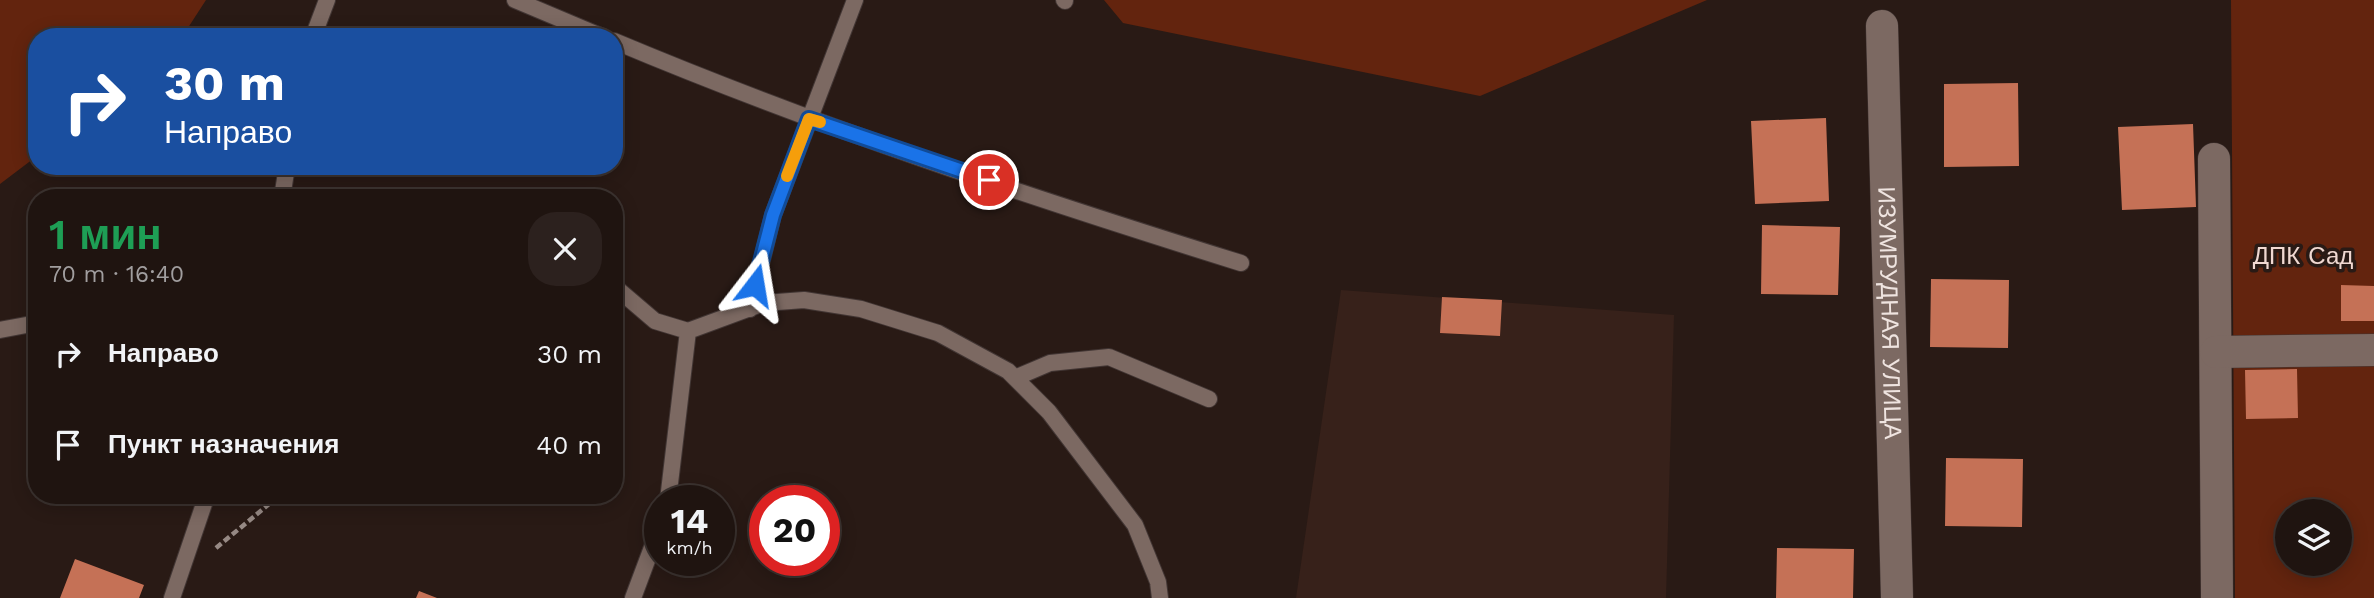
<!DOCTYPE html>
<html lang="ru">
<meta charset="utf-8">
<style>
:root{--surface:#1f1410;--page:#2c211e;--text:#f1f3f6;--muted:#a19e9f;--line:#3c3330}
body{margin:0;font-family:"Work Sans",sans-serif;background:var(--page);color:var(--text);height:100vh;display:flex;flex-direction:column;font-size:26px;white-space:nowrap}
*{box-sizing:border-box;margin:0}
p{font-size:23px;color:var(--muted)}
.icon{flex:none;width:38px;height:38px;fill:none;stroke:currentColor;stroke-width:2;stroke-linecap:round;stroke-linejoin:round}
.map{position:relative;flex:1;overflow:hidden}
.side{position:absolute;left:28px;top:189px;width:595px;height:315px;display:flex;flex-direction:column;background:var(--surface);border-radius:28px;box-shadow:0 4px 18px #0003,0 0 0 2px var(--line)}
.side>*{flex:none}
.top-card{position:absolute;left:28px;top:28px;width:595px;height:147px;border-radius:28px;box-shadow:0 4px 18px #0003,0 0 0 2px var(--line);background:#1a4fa0;color:#fff;overflow:hidden}
.controls{position:absolute;left:2275px;top:499px;display:grid;gap:14px}
.controls a{display:grid;place-items:center;width:77px;height:77px;border-radius:50%;background:var(--surface);box-shadow:0 4px 18px #0003,0 0 0 2px var(--line);font-size:35px}
.speed{position:absolute;left:644px;top:485px;display:flex;gap:14px;font-size:35px;font-weight:700;text-align:center}
.speed>*{display:grid;place-content:center;width:91px;height:91px;border-radius:50%;background:var(--surface);box-shadow:0 4px 18px #0003,0 0 0 2px var(--line);line-height:1}
.speed small{font-size:18px;font-weight:400}
.speed .limit{border:10px solid #d22;background:#fff;color:#111}
.pin{position:absolute;display:grid;place-items:center;width:60px;height:60px;color:#fff;margin:-30px;border:4px solid #fff;border-radius:50%;box-shadow:0 2px 7px #0007}
.me{position:absolute;width:77px;margin:-38px;rotate:14deg;stroke-linejoin:round;filter:drop-shadow(0 0 5px #0008)}
.turn{display:flex;align-items:center;gap:24px;height:147px;padding:0 21px;font-size:32px}
.turn .icon{width:91px;height:91px;stroke-width:2.5}
.turn b{display:block;font-size:49px;line-height:60px}
.round{display:grid;place-items:center;flex:none;width:74px;height:74px;border-radius:28px;background:var(--page)}
.head{display:flex;align-items:center;justify-content:space-between;height:119px;padding:0 21px}
h1{font-size:42px;font-weight:600;line-height:52px;color:#1e9e55}
ul{padding:0;list-style:none}
li{display:flex;align-items:center;gap:21px;height:91px;padding:0 21px}
li div{flex:1}
li b{display:block;font-size:26px}
li em{font-style:normal}
.map>svg:first-child{display:block}
.built{fill:#37211a}
.green{fill:#63240e;fill-rule:evenodd}
.building{fill:#c57156}
.lines{fill:none;stroke-linecap:round;stroke-linejoin:round}
.lane-casing{stroke:#423634;stroke-width:18}
.street-casing{stroke:#423634;stroke-width:33}
.path{stroke:#968984;stroke-width:4.5;stroke-dasharray:7 3.5;stroke-linecap:butt}
.lane{stroke:#7c6962;stroke-width:16}
.street{stroke:#7c6962;stroke-width:32}
.route-casing{stroke:#114b97;stroke-width:18}
.route{stroke:#1a73e8;stroke-width:12}
.slow{stroke:#f59e0b;stroke-width:12}
.labels{text-anchor:middle;stroke-width:7;stroke-linejoin:round;paint-order:stroke}
.park-label{font-size:24px;fill:#f0d8d1;stroke:#291a15}
.street-label{font-size:24px;fill:#efe4e0;stroke:#291a15}
</style>
<div class="map">
<svg width="2374" height="598" viewBox="0 0 2374 598">
<rect width="100%" height="100%" fill="#291a15"/>
<path class="built" d="M1341,290L1674,315L1666,598H1296Z"/>
<path class="green" d="M0,0H206L182,37H37V156L0,184Z
M1104,0H1707L1480,96L1123,23Z
M2231,0H2374V598H2235ZM2287,511H2340V564H2287Z"/>
<path class="building" d="M2018,83L2019,166L1944,167V84Z
M1826,118L1829,201L1755,204L1751,121Z
M2193,124L2196,207L2122,210L2118,127Z
M1762,225L1840,227L1838,295L1761,294Z
M1931,279L2009,280L2008,348L1930,347Z
M2341,285L2374,286V321H2341Z
M1442,297L1502,300L1500,336L1440,333Z
M2297,369L2298,418L2246,419L2245,370Z
M1946,458L2023,459L2022,527L1945,526Z
M1777,548L1854,549L1853,598H1776Z
M75,559L144,585L139,598H60Z
M419,591L437,598H416Z"/>
<g class="lines">
<defs>
<path id="lane" d="M515,0L603,37
M1064,0L1065,1
M313,37L327,0
M614,41C819,127 1029,197 1241,263
M282,198L287,166
M614,286L655,321L688,331
M750,309L773,215L855,0
M0,330L37,323
M1015,378L1050,363L1109,357L1209,399
M668,500L688,331L764,303L804,300L861,309L938,333L1008,371L1049,412L1135,525L1158,582L1160,598
M172,598L207,495
M633,598L660,526"/>
<g id="street">
<path id="s1" d="M1882,26L1897,598"/>
<path d="M2214,159L2217,598"/>
<path d="M2216,352L2374,350"/>
</g>
</defs>
<use href="#lane" class="lane-casing"/>
<use href="#street" class="street-casing"/>
<path class="path" d="M216,548L280,495"/>
<use href="#lane" class="lane"/>
<use href="#street" class="street"/>
</g>
<g class="lines">
<defs>
<path id="route" d="M755,285L773,215L809,119L989,180"/>
</defs>
<use href="#route" class="route-casing"/>
<use href="#route" class="route"/>
<path class="slow" d="M787,176L809,119L820,122"/>
</g>
<g class="labels">
<g class="park-label">
<text x="2303" y="264">ДПК Сад</text>
</g>
<g class="street-label">
<text dy="8" stroke="none"><textPath href="#s1" startOffset="287">ИЗУМРУДНАЯ УЛИЦА</textPath></text>
</g>
</g>
</svg>
<div class="controls">
<a><svg class="icon" aria-label="layers" viewBox="0 0 24 24"><path d="M12 4l9 5-9 5-9-5zM3 14l9 5 9-5"/></svg></a>
</div>
<div class="speed"><div>14<small>km/h</small></div><div class="limit">20</div></div>
<div class="pin" style="left:989px;top:180px;background:#d93025"><svg class="icon" aria-label="arrive" viewBox="0 0 24 24"><path d="M6 21V4h12l-3 4 3 4H6"/></svg></div>
<svg class="me" style="left:755px;top:285px" viewBox="-20 -20 40 40"><path d="M0-17L14 15 0 8-14 15z" fill="#1a73e8" stroke="#fff" stroke-width="4"/></svg>
<div class="top-card">
<div class="turn"><svg class="icon" aria-label="right" viewBox="0 0 24 24"><path d="M7 20v-9h11M14 6l5 5-5 5"/></svg><div><b>30 m</b>Направо</div></div>
</div>
<section class="side">
<div class="head"><div><h1>1 мин</h1><p>70 m · 16:40</p></div><a class="round"><svg class="icon" aria-label="close" viewBox="0 0 24 24"><path d="M6 6l12 12M18 6L6 18"/></svg></a></div>
<ul>
<li><svg class="icon" aria-label="right" viewBox="0 0 24 24"><path d="M7 20v-9h11M14 6l5 5-5 5"/></svg><div><b>Направо</b></div><em>30 m</em></li>
<li><svg class="icon" aria-label="arrive" viewBox="0 0 24 24"><path d="M6 21V4h12l-3 4 3 4H6"/></svg><div><b>Пункт назначения</b></div><em>40 m</em></li>
</ul>
</section>
</div>
